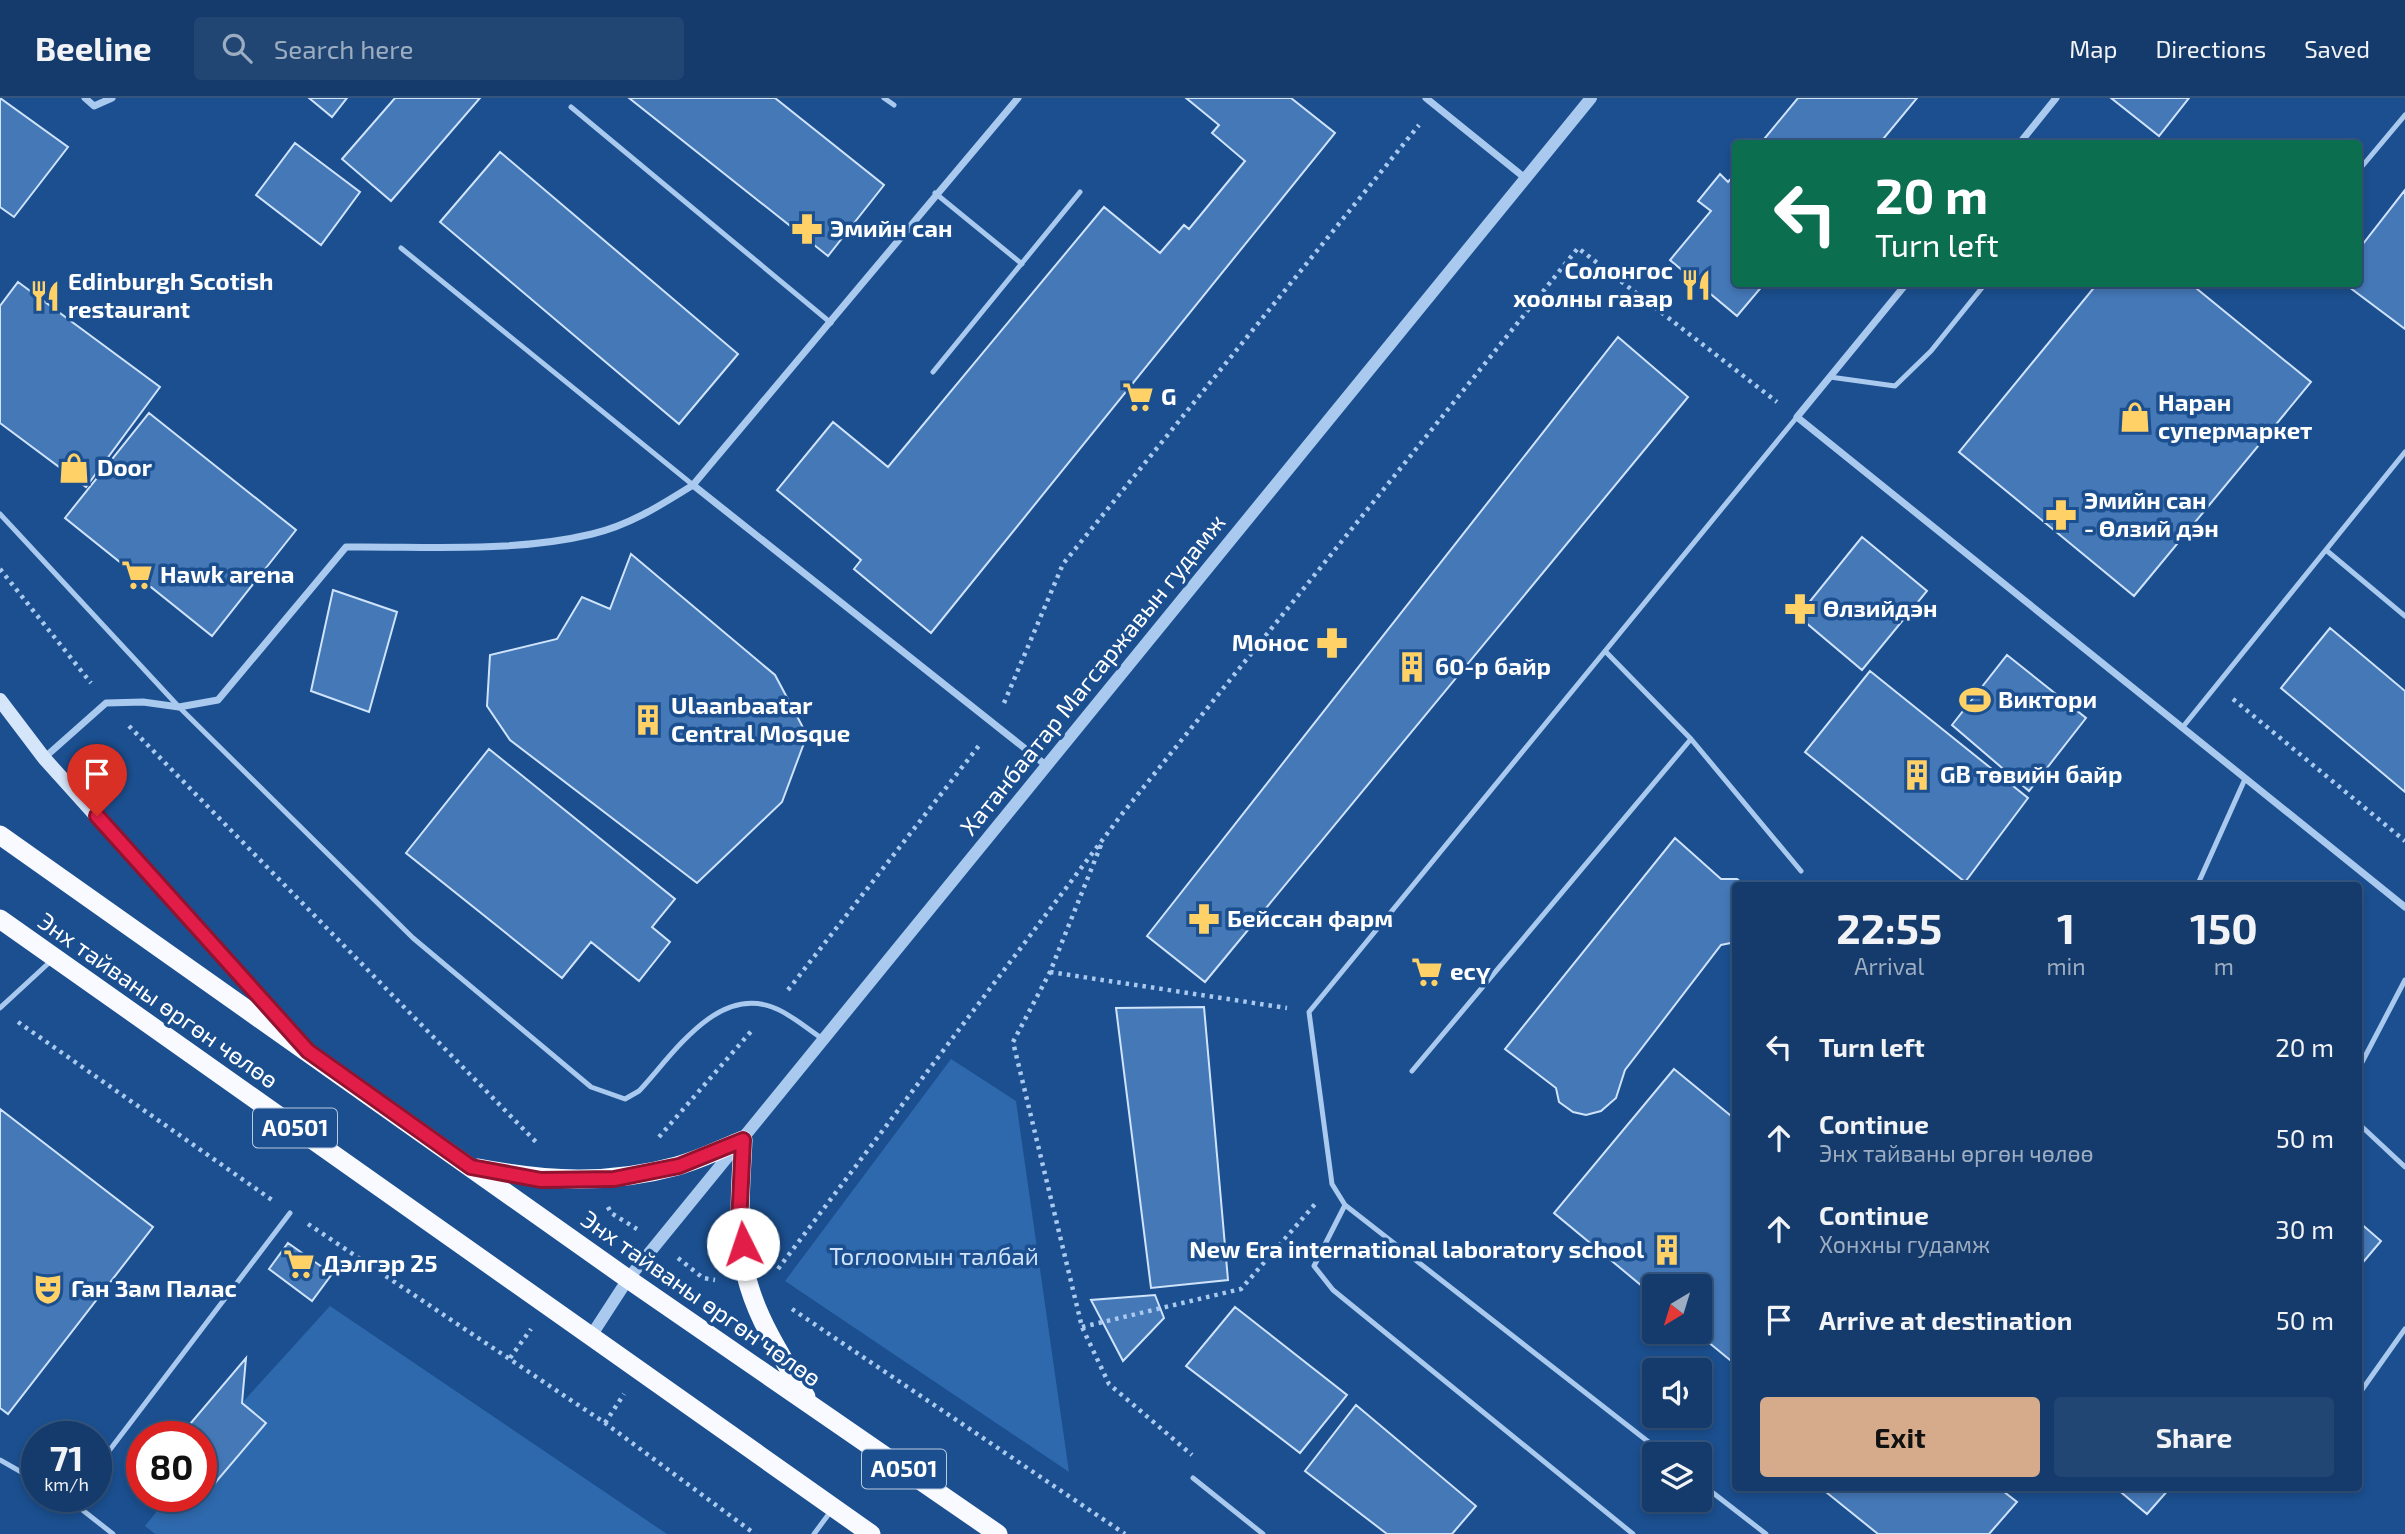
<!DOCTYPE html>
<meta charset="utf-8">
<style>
:root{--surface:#143b6b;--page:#214673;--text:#f1f3f6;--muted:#9dadc1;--line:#33557e;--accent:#d6ab8b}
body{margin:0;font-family:"Exo 2",sans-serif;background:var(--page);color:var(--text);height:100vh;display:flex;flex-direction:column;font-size:26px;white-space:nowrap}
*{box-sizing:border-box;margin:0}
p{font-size:23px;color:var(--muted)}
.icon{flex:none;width:38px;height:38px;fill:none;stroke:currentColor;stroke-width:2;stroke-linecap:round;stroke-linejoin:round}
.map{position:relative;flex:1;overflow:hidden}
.side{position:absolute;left:1732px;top:784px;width:630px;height:609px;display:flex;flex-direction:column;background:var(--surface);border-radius:7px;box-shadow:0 4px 10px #0003,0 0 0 2px var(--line)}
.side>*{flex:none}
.guide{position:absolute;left:1732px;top:42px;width:630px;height:147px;border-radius:7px;box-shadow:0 4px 10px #0003,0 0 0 2px var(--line);background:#0b6e4f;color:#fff;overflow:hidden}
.needle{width:46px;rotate:218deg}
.tools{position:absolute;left:1642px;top:1176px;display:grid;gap:14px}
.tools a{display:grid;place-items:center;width:70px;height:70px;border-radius:7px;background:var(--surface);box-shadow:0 4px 10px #0003,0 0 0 2px var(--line);font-size:35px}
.speed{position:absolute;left:21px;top:1323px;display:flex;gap:14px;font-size:35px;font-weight:700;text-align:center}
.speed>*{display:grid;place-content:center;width:91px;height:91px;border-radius:50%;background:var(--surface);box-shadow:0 4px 10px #0003,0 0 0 2px var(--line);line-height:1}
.speed small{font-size:18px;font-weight:400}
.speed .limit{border:10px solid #d22;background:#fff;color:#111}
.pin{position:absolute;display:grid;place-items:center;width:60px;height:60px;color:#fff;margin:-72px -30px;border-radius:50% 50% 50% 0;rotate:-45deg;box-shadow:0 0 7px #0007}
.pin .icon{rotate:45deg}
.me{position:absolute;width:77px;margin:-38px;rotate:356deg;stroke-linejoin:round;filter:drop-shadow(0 0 5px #0008)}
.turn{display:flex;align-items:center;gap:24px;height:147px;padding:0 28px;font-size:32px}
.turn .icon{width:91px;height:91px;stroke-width:2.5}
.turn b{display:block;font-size:49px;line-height:60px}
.eta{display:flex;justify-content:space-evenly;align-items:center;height:119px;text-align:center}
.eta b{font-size:42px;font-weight:700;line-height:49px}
.primary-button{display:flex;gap:14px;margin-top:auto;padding:14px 28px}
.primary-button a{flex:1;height:80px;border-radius:7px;background:var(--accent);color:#111;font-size:28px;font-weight:700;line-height:80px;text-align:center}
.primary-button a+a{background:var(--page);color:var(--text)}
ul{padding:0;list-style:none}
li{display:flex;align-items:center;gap:21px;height:91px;padding:0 28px}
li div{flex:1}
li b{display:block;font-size:26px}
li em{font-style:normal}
header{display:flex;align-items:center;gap:42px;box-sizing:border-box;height:98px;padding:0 35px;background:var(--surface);border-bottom:2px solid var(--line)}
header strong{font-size:33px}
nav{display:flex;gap:38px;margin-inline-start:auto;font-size:24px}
.search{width:490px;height:63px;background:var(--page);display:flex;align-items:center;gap:18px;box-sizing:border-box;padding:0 24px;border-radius:7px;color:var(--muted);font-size:26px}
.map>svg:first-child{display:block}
.green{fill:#2e69ad}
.building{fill:#4478b7;stroke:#cfe3fa;stroke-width:2}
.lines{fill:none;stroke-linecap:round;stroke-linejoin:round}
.path{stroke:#a9c9ee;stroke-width:4.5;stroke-dasharray:3.5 5;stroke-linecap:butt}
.service{stroke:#a9c9ee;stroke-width:5}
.minor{stroke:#a9c9ee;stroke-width:7}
.tertiary{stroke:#a9c9ee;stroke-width:12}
.secondary{stroke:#d6e6fa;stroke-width:14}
.trunk{stroke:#f8faff;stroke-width:19}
.route-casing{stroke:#92132f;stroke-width:18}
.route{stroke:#e11d48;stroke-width:12}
.labels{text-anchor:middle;stroke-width:7;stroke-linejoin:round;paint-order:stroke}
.shield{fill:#1b4f8f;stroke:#bbcadd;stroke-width:2}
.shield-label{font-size:23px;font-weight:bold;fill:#fff}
.poi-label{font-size:24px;font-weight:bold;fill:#fff;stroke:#1b4f8f;text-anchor:start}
.street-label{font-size:24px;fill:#fff;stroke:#1b4f8f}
.park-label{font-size:24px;fill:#cfe3fa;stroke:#1b4f8f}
</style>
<header>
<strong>Beeline</strong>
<div class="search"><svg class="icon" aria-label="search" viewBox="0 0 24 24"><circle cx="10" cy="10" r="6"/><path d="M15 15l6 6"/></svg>Search here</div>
<nav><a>Map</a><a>Directions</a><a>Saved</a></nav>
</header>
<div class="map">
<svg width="2405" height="1436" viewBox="0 0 2405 1436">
<rect width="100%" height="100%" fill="#1b4f8f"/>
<path class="green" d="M951,961L1016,1003L1069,1374L785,1183Z
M330,1208L667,1436H155L145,1428L169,1398H190L198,1405L266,1326L242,1305Z"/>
<path class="building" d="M0,0L68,49L14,119L0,109Z
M309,0H347L332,19Z
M395,0H480L391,103L342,61Z
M629,0H775L884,87L828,158Z
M1186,0H1291L1335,35L931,535L854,471L861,462L777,392L833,324L888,369L1104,109L1160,155L1184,127L1189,131L1245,63L1212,35L1219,27Z
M1798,0H1917L1879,46H1760Z
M2111,0H2189L2159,38Z
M295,45L360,94L321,147L256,97Z
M500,54L738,256L679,326L440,124Z
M1736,75V186H1764L1737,218L1670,162L1711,113L1698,103L1720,76L1728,84Z
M2405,92V231L2345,186H2359V151Z
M18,184L160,289L86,389L0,325V208Z
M2097,186H2191L2311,284L2134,498L1959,354Z
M1618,239L1688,299L1205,884L1147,838Z
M149,315L296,432L212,538L65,420Z
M1862,439L1927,493L1862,572L1798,518Z
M631,456L775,577L807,637L782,704L697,785L510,642L487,608L490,557L557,541L582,499L610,511Z
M333,492L397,514L369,614L311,593Z
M2330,530L2405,593V694L2281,590Z
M2007,557L2086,620L2029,693L1952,627Z
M1870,573L2028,700L1965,784L1805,654Z
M489,651L675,801L652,829L670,844L639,883L591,844L562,880L406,755Z
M1675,740L1721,781H1737L1746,788H1736V844L1721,847L1625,972L1616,1000L1601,1013L1586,1017L1573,1014L1559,1004L1556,990L1505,951Z
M1204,909L1228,1182L1151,1190L1116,910Z
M1674,971L1736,1022V1267L1696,1234H1699V1188H1654V1198L1554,1115Z
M0,1011L153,1129L8,1316L0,1310Z
M2359,1124L2381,1143L2359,1169Z
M288,1145L332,1176L312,1203L269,1171Z
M1155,1197L1164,1220L1123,1263L1091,1202Z
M1235,1209L1347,1297L1300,1355L1186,1268Z
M246,1260L242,1305L266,1325L198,1405L190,1398H201V1339H179Z
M1356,1307L1476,1408L1452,1436H1387L1305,1373Z
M1821,1390H1999L2017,1404L1989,1436H1878Z
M2116,1390H2170L2147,1416Z"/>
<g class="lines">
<path class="path" d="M0,471L91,585
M2233,601L2405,743
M1004,605L1063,466L1419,27
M129,628L539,1047
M1101,747L1050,874L1013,944L1082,1229L1109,1286L1192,1357
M1050,874L1287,910
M788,892L981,645
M18,924L272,1102
M659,1039L754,930
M608,1109L611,1115L637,1131
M308,1126L605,1325L755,1436
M678,1160L703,1180L715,1182
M778,1171L1122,716L1578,150L1777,304
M792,1211L1125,1436
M1082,1229L1241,1191L1316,1105
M510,1260L531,1231
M605,1325L624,1296"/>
<path class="service" d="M884,0L894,7
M571,9L831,225
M2359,72L2405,17
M935,95L1022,166
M401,150L693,387
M933,274L1080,94
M1830,279L1895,288L1931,253L1985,186
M0,416L179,609L413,840L591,989L625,1001L639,993C672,958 716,888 772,909C790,915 807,931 823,941
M2326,452L2405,518
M1605,553L1691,641L1801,773
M2182,630L2405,354
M2197,788L2245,681
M0,910L52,862
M2359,970L2405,882
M1412,973L1691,641
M2359,1026L2405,1069
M1345,1107L1314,1168L1333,1192L1633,1436
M2359,1296L2405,1231
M1664,1356L1345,1107L1332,1086L1309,914L1797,319
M0,1362L37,1383
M96,1370L290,1115
M1193,1380L1263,1436
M1699,1384L1766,1436
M75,1398L71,1403L113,1436
M814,1436L831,1413"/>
<path class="minor" d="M85,0L94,8L112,0
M1426,0L1525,80
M2019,46L2056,0
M1906,186L1797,319L2405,809
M693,387L1047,668
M44,660L106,605L143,604L179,609L218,602L346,449C426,448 513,455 592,436C630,427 661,407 693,387L1018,0"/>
<path class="tertiary" d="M591,1238L628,1181L1591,0"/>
<path class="secondary" d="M0,602L44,660L295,939"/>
<path class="trunk" d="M0,737L628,1181L998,1436
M0,821L871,1436
M478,1070C548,1083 607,1087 677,1068C699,1062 721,1051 743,1042C741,1090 735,1141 749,1188C761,1228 785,1264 806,1299"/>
</g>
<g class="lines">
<defs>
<path id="route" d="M97,718L308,953L471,1069L541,1082L614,1081L679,1068L743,1042L739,1126L743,1146"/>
</defs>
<use href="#route" class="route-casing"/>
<use href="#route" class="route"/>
</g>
<defs>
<symbol id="pharmacy-bare" viewBox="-9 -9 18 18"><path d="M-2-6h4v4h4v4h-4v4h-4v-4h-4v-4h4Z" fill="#ffd166" stroke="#1b4f8f" stroke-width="2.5" paint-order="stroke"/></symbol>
<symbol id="restaurant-bare" viewBox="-9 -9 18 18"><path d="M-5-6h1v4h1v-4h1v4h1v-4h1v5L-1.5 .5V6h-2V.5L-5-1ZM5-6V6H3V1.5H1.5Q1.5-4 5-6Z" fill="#ffd166" stroke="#1b4f8f" stroke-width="2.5" paint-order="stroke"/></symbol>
<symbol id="supermarket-bare" viewBox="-9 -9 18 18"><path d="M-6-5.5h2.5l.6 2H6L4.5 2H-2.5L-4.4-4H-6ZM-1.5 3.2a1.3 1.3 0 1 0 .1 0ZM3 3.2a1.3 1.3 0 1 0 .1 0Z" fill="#ffd166" stroke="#1b4f8f" stroke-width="2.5" paint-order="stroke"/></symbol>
<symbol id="shop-bare" viewBox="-9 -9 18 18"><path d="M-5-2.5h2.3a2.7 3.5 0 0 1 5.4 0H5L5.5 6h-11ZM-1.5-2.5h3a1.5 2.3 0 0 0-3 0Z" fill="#ffd166" stroke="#1b4f8f" stroke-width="2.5" paint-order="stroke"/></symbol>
<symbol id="building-bare" viewBox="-9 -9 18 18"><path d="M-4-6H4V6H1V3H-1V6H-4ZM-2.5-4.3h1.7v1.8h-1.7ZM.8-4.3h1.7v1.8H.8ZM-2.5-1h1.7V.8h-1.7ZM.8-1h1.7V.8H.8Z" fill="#ffd166" stroke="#1b4f8f" stroke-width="2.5" paint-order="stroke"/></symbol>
<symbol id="stadium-bare" viewBox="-9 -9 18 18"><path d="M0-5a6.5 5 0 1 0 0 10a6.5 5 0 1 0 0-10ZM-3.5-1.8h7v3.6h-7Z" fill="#ffd166" stroke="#1b4f8f" stroke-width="2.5" paint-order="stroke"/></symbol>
<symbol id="theatre-bare" viewBox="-9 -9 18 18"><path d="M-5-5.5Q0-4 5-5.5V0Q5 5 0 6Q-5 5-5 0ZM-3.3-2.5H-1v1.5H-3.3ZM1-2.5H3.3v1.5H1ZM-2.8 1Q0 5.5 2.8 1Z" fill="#ffd166" stroke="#1b4f8f" stroke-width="2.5" paint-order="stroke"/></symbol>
</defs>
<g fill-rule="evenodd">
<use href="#pharmacy-bare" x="785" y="109" width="44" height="44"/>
<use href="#restaurant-bare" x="1674" y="165" width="44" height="44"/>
<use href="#restaurant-bare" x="23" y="176" width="44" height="44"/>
<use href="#supermarket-bare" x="1116" y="277" width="44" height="44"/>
<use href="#shop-bare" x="2113" y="297" width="44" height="44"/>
<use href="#shop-bare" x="52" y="348" width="44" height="44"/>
<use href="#pharmacy-bare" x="2039" y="395" width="44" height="44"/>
<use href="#supermarket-bare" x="115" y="455" width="44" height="44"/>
<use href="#pharmacy-bare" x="1778" y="489" width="44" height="44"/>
<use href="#pharmacy-bare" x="1310" y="523" width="44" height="44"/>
<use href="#building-bare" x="1390" y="547" width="44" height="44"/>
<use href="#stadium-bare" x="1953" y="580" width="44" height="44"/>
<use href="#building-bare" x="626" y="600" width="44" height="44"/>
<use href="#building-bare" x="1895" y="655" width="44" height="44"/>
<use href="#pharmacy-bare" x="1182" y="799" width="44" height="44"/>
<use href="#supermarket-bare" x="1405" y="852" width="44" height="44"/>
<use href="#building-bare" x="1645" y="1130" width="44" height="44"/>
<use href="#supermarket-bare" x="277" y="1144" width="44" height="44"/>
<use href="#theatre-bare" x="26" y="1169" width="44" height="44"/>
</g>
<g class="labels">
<g class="shield">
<rect x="253" y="1010.5" width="84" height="39" rx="5"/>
<rect x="862" y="1351.5" width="84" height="39" rx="5"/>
</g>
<g class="shield-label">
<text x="295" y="1038">A0501</text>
<text x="904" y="1379">A0501</text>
</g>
<g class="poi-label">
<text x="830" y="139">Эмийн сан</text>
<text x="1673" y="181" text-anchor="end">Солонгос<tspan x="1673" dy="28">хоолны газар</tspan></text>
<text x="68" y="192">Edinburgh Scotish<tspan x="68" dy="28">restaurant</tspan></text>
<text x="1161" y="307">G</text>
<text x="2158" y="313">Наран<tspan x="2158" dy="28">супермаркет</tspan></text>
<text x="97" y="378">Door</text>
<text x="2084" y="411">Эмийн сан<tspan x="2084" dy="28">- Өлзий дэн</tspan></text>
<text x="160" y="485">Hawk arena</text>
<text x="1823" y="519">Өлзийдэн</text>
<text x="1309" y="553" text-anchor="end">Монос</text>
<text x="1435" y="577">60-р байр</text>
<text x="1998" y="610">Виктори</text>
<text x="671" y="616">Ulaanbaatar<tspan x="671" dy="28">Central Mosque</tspan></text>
<text x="1940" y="685">GB төвийн байр</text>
<text x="1227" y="829">Бейссан фарм</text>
<text x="1450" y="882">есү</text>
<text x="1644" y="1160" text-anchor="end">New Era international laboratory school</text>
<text x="322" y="1174">Дэлгэр 25</text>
<text x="71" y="1199">Ган Зам Палас</text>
</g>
<g class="street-label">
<text transform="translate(1093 577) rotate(-51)" y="8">Хатанбаатар Магсаржавын гудамж</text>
<text transform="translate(158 903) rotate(35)" y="8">Энх тайваны өргөн чөлөө</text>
<text transform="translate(701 1201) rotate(35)" y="8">Энх тайваны өргөн чөлөө</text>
</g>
<g class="park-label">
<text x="934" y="1167">Тоглоомын талбай</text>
</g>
</g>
</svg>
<div class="tools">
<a><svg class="needle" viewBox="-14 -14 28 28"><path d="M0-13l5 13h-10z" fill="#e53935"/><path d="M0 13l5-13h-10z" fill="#9dadc1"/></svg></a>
<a><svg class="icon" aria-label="sound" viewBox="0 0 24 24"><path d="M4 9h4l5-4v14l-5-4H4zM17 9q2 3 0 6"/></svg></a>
<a><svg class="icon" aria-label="layers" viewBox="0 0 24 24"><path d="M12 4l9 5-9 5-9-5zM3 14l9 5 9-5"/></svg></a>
</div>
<div class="speed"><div>71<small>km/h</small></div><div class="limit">80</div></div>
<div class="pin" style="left:97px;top:718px;background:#d93025"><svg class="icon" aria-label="arrive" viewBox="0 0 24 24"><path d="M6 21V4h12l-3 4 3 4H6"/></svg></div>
<svg class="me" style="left:743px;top:1146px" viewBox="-20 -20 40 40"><circle r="19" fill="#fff"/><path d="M0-13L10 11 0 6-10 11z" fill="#e11d48"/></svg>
<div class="guide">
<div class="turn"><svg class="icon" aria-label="left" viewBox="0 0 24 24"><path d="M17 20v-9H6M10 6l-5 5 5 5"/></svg><div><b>20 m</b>Turn left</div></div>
</div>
<section class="side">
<div class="eta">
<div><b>22:55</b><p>Arrival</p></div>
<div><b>1</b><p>min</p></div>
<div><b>150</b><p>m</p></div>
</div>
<ul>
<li><svg class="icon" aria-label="left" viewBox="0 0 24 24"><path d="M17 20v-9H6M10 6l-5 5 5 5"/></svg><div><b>Turn left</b></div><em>20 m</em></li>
<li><svg class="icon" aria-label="ahead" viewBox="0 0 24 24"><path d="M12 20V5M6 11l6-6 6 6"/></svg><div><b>Continue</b><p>Энх тайваны өргөн чөлөө</p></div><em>50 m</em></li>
<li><svg class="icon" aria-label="ahead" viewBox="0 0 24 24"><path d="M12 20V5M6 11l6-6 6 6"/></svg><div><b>Continue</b><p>Хонхны гудамж</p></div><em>30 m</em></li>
<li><svg class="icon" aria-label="arrive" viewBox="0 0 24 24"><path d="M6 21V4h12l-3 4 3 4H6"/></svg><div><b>Arrive at destination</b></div><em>50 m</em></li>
</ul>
<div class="primary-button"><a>Exit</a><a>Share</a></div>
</section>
</div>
